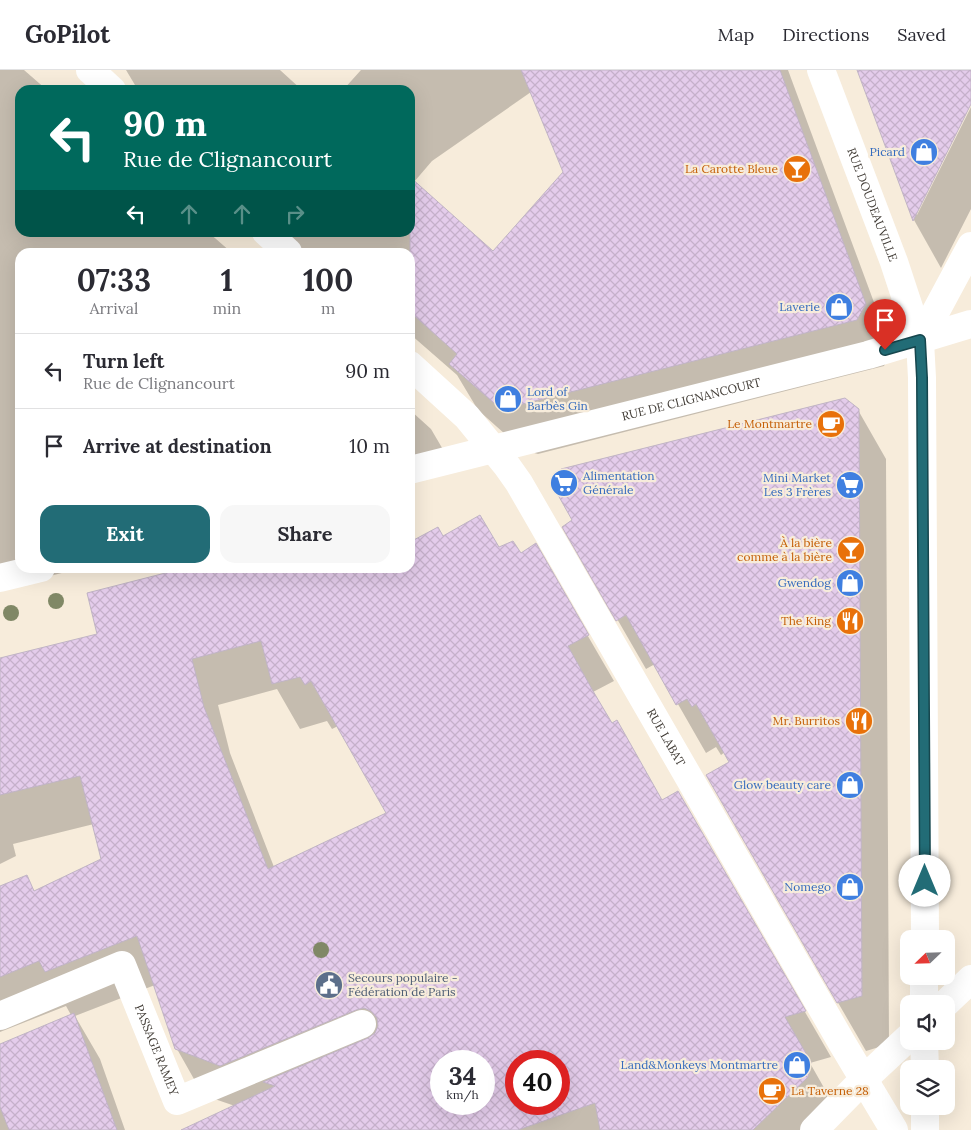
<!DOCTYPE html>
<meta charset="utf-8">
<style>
:root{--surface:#fff;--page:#f7f7f7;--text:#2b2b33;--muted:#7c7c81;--line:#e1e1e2;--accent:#226c76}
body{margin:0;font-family:Lora,serif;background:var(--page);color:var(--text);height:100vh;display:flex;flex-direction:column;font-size:19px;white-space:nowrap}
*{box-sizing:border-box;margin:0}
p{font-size:16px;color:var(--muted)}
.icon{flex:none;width:28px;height:28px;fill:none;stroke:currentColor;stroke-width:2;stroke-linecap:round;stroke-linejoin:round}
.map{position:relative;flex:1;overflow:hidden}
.sheet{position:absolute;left:15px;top:178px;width:400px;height:325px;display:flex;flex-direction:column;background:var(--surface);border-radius:15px;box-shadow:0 5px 20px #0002}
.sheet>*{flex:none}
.top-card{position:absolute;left:15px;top:15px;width:400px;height:152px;border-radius:15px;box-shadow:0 5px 20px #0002;background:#00695c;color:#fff;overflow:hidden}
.needle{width:32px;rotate:247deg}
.tools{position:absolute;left:900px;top:860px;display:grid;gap:10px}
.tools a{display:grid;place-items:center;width:55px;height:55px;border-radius:10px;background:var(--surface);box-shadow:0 5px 20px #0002;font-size:25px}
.speed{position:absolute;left:430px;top:980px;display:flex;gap:10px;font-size:25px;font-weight:700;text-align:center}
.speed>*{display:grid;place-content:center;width:65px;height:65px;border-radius:50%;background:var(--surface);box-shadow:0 5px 20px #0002;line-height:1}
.speed small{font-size:12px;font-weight:400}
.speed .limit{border:8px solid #d22;background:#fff;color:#111}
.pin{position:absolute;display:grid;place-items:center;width:42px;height:42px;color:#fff;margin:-51px -21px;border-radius:50% 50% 50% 0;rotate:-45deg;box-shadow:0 0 5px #0007}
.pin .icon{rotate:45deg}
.me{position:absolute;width:55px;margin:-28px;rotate:0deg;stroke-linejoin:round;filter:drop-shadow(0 0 4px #0008)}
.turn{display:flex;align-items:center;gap:18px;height:105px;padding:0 25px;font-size:22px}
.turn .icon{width:65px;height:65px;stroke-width:2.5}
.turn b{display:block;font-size:35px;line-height:42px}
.lanes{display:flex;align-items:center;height:48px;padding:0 25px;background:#0003;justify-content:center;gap:25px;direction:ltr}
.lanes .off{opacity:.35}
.eta{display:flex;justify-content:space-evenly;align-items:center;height:85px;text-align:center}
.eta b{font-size:30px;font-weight:700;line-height:35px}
.button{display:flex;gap:10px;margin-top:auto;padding:10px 25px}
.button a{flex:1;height:58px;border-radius:15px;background:var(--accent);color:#fff;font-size:20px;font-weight:700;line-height:58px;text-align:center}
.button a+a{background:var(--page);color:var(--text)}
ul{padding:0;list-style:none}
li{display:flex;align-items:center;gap:15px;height:75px;padding:0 25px;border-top:1px solid var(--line)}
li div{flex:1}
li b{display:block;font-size:19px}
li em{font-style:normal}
header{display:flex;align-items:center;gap:30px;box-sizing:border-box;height:70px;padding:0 25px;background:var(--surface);border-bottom:1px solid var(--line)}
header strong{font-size:24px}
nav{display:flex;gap:28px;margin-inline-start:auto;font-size:18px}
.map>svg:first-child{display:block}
.shadow{fill:#0003;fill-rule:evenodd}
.building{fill:url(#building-cross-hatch);stroke:#c0b4c4;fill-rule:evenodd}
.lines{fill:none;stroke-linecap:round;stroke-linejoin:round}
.pedestrian{stroke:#fff;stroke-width:28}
.minor{stroke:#fff;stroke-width:28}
.tertiary{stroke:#fff;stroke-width:28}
.tree{fill:#808866}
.route-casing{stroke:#16464d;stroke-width:12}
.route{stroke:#226c76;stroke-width:9}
.labels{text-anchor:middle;stroke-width:4.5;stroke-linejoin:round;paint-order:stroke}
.shop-label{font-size:12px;fill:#366cbe;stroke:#f7ecdb;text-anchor:end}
.food-label{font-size:12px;fill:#c56008;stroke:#f7ecdb;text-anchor:end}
.street-label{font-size:12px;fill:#403b35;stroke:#f7ecdb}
.service-label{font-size:12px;fill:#4e5e75;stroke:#f7ecdb;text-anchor:start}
</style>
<header>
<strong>GoPilot</strong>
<nav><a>Map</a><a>Directions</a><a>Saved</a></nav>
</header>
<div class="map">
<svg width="971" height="1060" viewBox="0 0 971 1060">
<defs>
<pattern id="building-cross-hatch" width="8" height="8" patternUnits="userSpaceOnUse" patternTransform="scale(1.25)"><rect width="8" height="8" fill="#e4cceb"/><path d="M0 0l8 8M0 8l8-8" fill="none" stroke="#c5b0ca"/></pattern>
</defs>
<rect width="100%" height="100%" fill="#f7ecdb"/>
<path class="shadow" d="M0,0H24L47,20H20V162H208L231,182H20V498H81L0,519Z
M126,0H280L302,20H138Z
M361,0H788L892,281L884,296L538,384L523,380L478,340L457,305L410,264V182H299L279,162H410V20H343ZM531,22L564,102L494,183L414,112L432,91Z
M858,0H971V32L915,144L917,145L971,37V139L941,198L914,150Z
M410,340L431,359L455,400L410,411Z
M858,340L886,389L889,974L866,981L707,706L730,692L725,682L721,685L716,677L706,683L655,594L646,599L564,457Z
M443,467L520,485L535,475L614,611L593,622L612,655L662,731L678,722L831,987L810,993L836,1039L826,1060H209L235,1036L203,1025L177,979L155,915L75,946L100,989L125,1060H0V975L71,945L66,936L0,962V817L26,807L35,822L103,789L94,754L13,774L16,786L0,794V590L99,565L88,524L189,498H410V473ZM277,619L300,659L327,651L332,659L338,656L388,743L274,797L230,683L218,635ZM441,991H484V1034H441ZM516,991H559V1034H516Z"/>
<path class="building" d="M521,0H780L866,234L857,250L511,337L495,334L449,294L457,284L410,242V107L493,181L563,102Z
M857,0H971V34L913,151Z
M845,328L859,339L862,926L837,933L706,705L729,692L696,634L692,637L687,629L676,635L626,545L616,551L562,457L572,450L553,416L561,399Z
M480,445L499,477L513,471L521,483L536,473L589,565L568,576L593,621L612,653L617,650L662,730L678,721L806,941L785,947L811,992L808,1007L753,1060H600L595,1033L518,1060H181L275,1016L263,1012L368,968L375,963L378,956L377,948L371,941L364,938L356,940L220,996L175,979L137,866L45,902L39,891L0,907V816L27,805L34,821L101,789L80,706L0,725V588L97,564L87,523L185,498H410V472L438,457L443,466ZM261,571L272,614L300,607L305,615L311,611L386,743L268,799L204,637L192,589ZM441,991H484V1034H441ZM516,991H559V1034H516Z
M74,943L117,1060H9L0,1037V974Z"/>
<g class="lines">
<path class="pedestrian" id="s1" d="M0,946L122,895L177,1031L362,954"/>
<g class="minor">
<path d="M90,0L112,20"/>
<path id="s2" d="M821,0L894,192L920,271"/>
<path d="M266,162L288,182"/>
<path id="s3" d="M410,295L467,347L507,396L519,413L842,973L894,1060"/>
<path id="s4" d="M410,400L868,285L971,254"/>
<path d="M0,508L41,498"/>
<path d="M945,934L971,909"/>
<path d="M814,1060L864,1009L909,967"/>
</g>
<path class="tertiary" d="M925,869L922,308L920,271L971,176
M924,934V906
M924,971L925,999
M925,1060V1036"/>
</g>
<g class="tree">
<circle cx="56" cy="531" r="8"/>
<circle cx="11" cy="543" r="8"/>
<circle cx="321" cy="880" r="8"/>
</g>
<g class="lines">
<defs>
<path id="route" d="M885,280L920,270L922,308L925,811"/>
</defs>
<use href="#route" class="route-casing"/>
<use href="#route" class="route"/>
</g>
<defs>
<symbol id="shop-disc" viewBox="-11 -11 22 22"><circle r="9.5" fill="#3f7fe0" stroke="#f7ecdb"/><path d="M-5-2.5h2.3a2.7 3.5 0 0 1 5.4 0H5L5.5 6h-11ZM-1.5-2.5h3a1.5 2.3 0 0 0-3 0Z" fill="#fff"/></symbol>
<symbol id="bar-disc" viewBox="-11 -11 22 22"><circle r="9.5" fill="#e8710a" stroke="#f7ecdb"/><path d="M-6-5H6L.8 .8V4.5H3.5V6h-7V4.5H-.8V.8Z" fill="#fff"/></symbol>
<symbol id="cafe-disc" viewBox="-11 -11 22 22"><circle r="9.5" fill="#e8710a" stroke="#f7ecdb"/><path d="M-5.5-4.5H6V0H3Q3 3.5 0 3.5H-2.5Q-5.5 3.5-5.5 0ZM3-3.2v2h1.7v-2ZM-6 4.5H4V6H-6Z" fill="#fff"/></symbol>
<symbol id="supermarket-disc" viewBox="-11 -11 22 22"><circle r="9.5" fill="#3f7fe0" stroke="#f7ecdb"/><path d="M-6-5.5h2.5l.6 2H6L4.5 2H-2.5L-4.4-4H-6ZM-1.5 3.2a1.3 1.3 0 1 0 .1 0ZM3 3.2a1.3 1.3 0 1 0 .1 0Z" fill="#fff"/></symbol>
<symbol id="restaurant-disc" viewBox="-11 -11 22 22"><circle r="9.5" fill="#e8710a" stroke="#f7ecdb"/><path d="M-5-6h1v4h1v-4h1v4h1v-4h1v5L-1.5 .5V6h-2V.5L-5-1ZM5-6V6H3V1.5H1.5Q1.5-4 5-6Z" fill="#fff"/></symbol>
<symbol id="civic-disc" viewBox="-11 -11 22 22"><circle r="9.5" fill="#5c6f8a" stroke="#f7ecdb"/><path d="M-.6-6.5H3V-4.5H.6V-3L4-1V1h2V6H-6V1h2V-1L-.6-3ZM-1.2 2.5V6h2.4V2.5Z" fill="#fff"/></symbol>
</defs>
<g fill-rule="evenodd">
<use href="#shop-disc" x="908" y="66" width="32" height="32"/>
<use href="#bar-disc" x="781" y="83" width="32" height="32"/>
<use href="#shop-disc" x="823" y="221" width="32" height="32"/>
<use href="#shop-disc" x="492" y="313" width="32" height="32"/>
<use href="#cafe-disc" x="815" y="338" width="32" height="32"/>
<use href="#supermarket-disc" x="548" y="397" width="32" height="32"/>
<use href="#supermarket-disc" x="834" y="399" width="32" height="32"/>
<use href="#bar-disc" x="835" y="464" width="32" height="32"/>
<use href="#shop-disc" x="834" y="497" width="32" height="32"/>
<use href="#restaurant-disc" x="834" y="535" width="32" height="32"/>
<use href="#restaurant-disc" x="843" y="635" width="32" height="32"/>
<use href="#shop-disc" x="834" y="699" width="32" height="32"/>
<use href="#shop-disc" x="834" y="801" width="32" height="32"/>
<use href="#civic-disc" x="313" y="899" width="32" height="32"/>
<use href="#shop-disc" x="781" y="979" width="32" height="32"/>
<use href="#cafe-disc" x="756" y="1005" width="32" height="32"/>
</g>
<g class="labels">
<g class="shop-label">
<text x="905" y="86">Picard</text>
<text x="820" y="241">Laverie</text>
<text x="527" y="326" text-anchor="start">Lord of<tspan x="527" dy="14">Barbès Gin</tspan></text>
<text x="583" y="410" text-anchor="start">Alimentation<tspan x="583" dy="14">Générale</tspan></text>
<text x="831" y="412">Mini Market<tspan x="831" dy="14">Les 3 Frères</tspan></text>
<text x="831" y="517">Gwendog</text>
<text x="831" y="719">Glow beauty care</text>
<text x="831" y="821">Nomego</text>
<text x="778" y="999">Land&amp;Monkeys Montmartre</text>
</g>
<g class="food-label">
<text x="778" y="103">La Carotte Bleue</text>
<text x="812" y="358">Le Montmartre</text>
<text x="832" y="477">À la bière<tspan x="832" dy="14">comme à la bière</tspan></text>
<text x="831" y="555">The King</text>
<text x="840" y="655">Mr. Burritos</text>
<text x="791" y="1025" text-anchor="start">La Taverne 28</text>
</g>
<g class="street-label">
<text dy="4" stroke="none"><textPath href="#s2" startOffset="144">RUE DOUDEAUVILLE</textPath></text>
<text dy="4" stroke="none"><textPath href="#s4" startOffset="290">RUE DE CLIGNANCOURT</textPath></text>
<text dy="4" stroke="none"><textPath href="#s3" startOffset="455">RUE LABAT</textPath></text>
<text dy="4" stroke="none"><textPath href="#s1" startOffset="224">PASSAGE RAMEY</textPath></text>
</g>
<g class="service-label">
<text x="348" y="912">Secours populaire -<tspan x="348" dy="14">Fédération de Paris</tspan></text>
</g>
</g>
</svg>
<div class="tools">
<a><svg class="needle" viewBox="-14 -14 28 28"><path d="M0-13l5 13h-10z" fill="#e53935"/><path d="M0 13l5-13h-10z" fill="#7c7c81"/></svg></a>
<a><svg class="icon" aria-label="sound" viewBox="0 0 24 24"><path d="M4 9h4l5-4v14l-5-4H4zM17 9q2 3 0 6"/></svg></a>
<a><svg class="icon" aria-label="layers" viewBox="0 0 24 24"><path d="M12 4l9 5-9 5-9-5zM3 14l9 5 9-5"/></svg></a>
</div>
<div class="speed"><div>34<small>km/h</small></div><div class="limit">40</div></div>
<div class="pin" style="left:885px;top:280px;background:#d93025"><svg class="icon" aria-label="arrive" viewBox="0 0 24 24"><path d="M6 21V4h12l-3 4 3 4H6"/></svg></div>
<svg class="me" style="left:925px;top:811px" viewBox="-20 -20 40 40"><circle r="19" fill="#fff"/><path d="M0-13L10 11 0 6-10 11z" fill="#226c76"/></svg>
<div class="top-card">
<div class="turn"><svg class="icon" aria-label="left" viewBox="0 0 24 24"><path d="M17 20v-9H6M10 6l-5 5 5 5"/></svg><div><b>90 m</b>Rue de Clignancourt</div></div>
<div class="lanes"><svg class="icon" aria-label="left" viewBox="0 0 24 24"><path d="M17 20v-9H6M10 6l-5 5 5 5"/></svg><svg class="icon off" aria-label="ahead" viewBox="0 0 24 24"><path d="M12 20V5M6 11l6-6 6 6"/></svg><svg class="icon off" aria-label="ahead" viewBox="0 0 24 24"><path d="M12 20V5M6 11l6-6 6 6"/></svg><svg class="icon off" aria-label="right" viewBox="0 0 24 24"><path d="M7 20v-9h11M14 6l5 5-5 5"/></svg></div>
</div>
<section class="sheet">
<div class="eta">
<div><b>07:33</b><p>Arrival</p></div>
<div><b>1</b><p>min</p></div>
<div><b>100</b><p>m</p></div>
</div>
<ul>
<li><svg class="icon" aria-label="left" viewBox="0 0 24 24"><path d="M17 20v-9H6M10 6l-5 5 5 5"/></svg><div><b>Turn left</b><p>Rue de Clignancourt</p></div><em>90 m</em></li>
<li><svg class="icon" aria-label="arrive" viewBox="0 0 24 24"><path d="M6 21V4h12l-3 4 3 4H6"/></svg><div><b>Arrive at destination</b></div><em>10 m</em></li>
</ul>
<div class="button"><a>Exit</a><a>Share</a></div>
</section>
</div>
